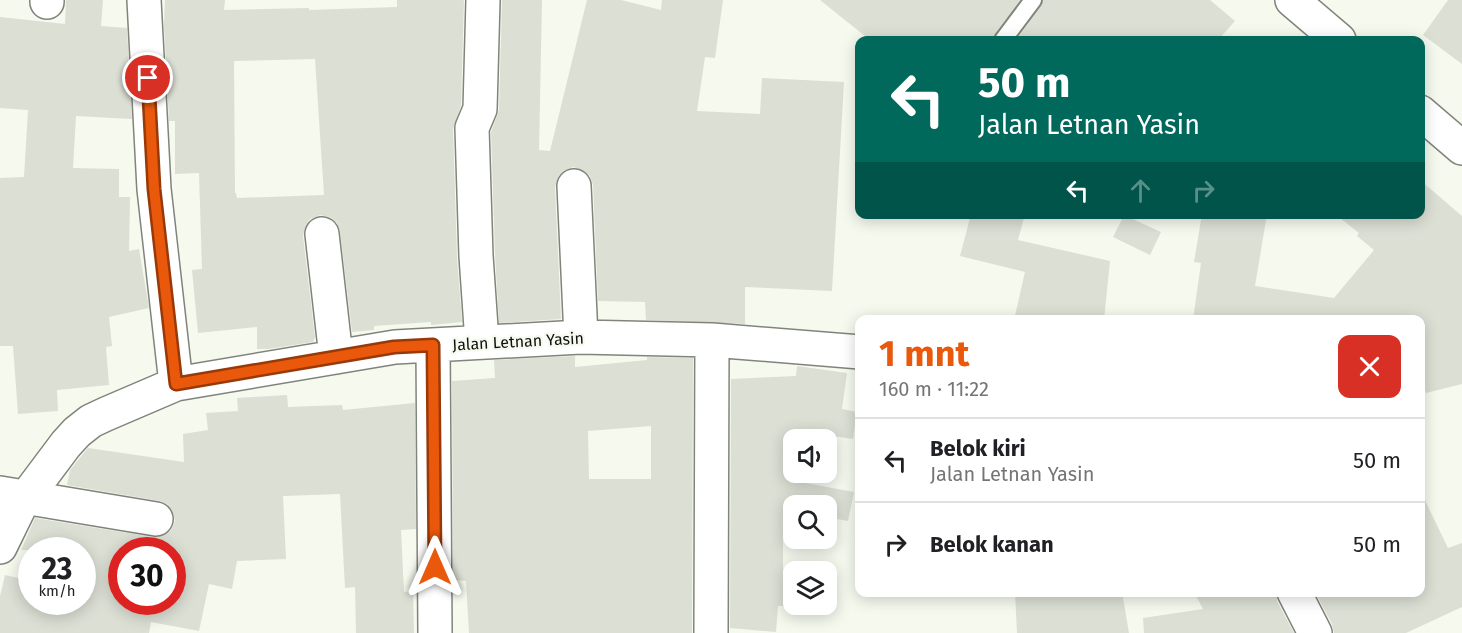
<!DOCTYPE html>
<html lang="id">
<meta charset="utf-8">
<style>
:root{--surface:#fff;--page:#f6f6f6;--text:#202124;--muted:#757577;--line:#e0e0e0;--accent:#ea580c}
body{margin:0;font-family:"Fira Sans",sans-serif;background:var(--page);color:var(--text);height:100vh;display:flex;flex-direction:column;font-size:22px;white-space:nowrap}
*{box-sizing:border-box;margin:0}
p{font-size:20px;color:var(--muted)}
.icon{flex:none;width:33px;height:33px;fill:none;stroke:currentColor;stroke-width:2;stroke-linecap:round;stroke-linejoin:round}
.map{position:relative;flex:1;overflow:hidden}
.panel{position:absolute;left:855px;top:315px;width:570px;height:282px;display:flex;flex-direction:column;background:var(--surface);border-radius:12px;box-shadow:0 3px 15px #0003}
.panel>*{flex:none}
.hud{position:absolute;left:855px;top:36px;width:570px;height:183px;border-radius:12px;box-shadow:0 3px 15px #0003;background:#00695c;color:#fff;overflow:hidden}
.buttons{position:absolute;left:783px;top:429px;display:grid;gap:12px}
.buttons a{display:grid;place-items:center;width:54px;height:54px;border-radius:12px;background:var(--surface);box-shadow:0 3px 15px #0003;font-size:30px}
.speed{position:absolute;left:18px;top:537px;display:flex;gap:12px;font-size:30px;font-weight:700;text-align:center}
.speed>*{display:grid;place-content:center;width:78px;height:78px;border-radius:50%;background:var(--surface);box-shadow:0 3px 15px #0003;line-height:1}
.speed small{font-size:15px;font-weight:400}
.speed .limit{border:9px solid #d22;background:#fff;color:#111}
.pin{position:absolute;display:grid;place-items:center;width:51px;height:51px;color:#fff;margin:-26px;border:3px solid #fff;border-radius:50%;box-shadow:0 2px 6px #0007}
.me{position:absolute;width:66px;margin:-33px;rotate:0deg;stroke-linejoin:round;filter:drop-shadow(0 0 4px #0008)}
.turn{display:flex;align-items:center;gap:21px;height:126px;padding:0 24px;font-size:27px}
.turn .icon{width:78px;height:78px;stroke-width:2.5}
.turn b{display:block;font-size:42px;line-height:51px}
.lanes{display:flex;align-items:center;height:57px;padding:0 24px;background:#0003;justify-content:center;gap:30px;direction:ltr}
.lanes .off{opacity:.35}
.round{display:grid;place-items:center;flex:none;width:63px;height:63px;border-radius:12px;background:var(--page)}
.head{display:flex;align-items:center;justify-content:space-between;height:102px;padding:0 24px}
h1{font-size:36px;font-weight:700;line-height:45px;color:var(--accent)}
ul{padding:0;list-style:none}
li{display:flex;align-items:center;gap:18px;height:84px;padding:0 24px;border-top:2px solid var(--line)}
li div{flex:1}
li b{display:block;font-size:22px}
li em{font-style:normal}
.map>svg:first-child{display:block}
.building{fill:#dcdfd4;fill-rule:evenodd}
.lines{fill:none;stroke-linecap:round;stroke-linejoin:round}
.service-casing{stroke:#81847a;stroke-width:20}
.minor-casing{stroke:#81847a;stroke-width:36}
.service{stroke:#fff;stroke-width:16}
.minor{stroke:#fff;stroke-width:33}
.route-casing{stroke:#983908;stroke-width:15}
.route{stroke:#ea580c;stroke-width:10}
.labels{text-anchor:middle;stroke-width:4.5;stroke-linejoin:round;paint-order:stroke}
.street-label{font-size:16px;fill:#0f100d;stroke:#f5f9ee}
</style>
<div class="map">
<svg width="1462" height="633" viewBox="0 0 1462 633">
<rect width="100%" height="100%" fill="#f5f9ee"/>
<path class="building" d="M66,0H103L101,26L127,28L132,119L76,116L73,168L119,169V197H130L129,251L139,249L149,308L109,317L112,346L106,347L109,385L57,390L58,411L18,414L13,346H0V178L24,177L28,110L0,108V17L65,24Z
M165,0H225L224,10L309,8V10L397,7V0H464L461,105L453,129L457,257L462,322L431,325V322L374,326V330L352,332L340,231L337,223L330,217L320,215L310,219L305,227L303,236L315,337L313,342L268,349H257V327L198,333L192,270L202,269L199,173L175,174V121H169L164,24ZM315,59L324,195L237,198L236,193H235L234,61Z
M502,0H542L539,150L550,151L587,0H621L661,10L662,0H723L715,58L705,57L697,111L760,114L762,78L844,82L832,291L745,287V324L646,320L645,302L598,301L593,185L590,176L583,170L573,167L563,171L558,177L555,187L561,319L499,323L495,255L491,132L499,110Z
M820,0H1020L995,34L993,40H870Z
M1043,0H1210L1235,21L1218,40H1016L1041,6Z
M1448,0H1462V64L1423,35Z
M1420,180L1462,216V384L1426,393L1420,373V320H1193L1201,263L1194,262L1202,214H1267L1255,286L1334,298L1374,250L1357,236L1359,233L1335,214H1420Z
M971,214H1025L1018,240L1110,261L1104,320H1014L1025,272L960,256Z
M1124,215L1161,232L1150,255L1113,237Z
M575,356V367L647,360V357L693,358L692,633H469L466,581L453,580L452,381L495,378L494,360ZM651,426V479H589L588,431Z
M797,366L847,373L842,409L857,412L853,439L792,430L789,480L854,492L848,521L826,517V506H794V511L787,509V514H783V573L788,574L785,606H778L776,632L730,628L731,379L796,376Z
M287,395L288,407L342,405L343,410L415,403L416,529L401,530L404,592L413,591L414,633H356L355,587L345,588L340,494L283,496L286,559L237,561L232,589L209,584L199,631L151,622L149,633H0V596L5,575L32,581V602H82V550H21L35,518L153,537L163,536L171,530L175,521L173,512L167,504L160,501L67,485L70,470L88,448L184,462L183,434L208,430L206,413L238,411L237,398ZM122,550H172V602H122Z
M1420,490L1448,548L1462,543V607L1406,633H1334L1332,624L1315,592H1420Z
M1015,592H1122L1129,633H1017Z
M1194,592H1276L1277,601L1294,633H1144L1143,618L1203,609Z"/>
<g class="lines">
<defs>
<path id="service" d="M1003,40L1033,0"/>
<path id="minor" d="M144,0L154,189L176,384
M1292,0L1339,40
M47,2V0
M1420,112L1462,148
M574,186L581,337
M322,234L336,357
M482,342L476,256L472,128L480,109L483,0
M433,345L435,633
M0,493L156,519
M0,547L21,504L66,444L77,432L91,421L106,414L176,384L395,347L581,337L712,340L860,352
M1294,592L1315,633
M711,633L712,340"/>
</defs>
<use href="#service" class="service-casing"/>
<use href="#minor" class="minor-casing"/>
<use href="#service" class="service"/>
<use href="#minor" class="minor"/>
</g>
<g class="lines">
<defs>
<path id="route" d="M148,78L154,189L176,384L394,347L433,345L435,567"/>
</defs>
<use href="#route" class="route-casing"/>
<use href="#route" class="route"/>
</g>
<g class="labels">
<g class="street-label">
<text transform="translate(518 341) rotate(-3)" y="6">Jalan Letnan Yasin</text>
</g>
</g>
</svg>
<div class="buttons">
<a><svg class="icon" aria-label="sound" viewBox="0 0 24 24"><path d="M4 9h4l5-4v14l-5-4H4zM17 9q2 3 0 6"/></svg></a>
<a><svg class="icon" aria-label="search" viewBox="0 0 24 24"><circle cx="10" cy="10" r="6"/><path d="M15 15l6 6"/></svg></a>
<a><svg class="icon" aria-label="layers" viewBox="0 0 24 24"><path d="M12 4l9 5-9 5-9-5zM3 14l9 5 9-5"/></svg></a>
</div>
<div class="speed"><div>23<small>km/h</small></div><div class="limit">30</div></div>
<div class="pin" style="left:148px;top:78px;background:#d93025"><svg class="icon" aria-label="arrive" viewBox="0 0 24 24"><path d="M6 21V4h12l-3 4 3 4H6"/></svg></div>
<svg class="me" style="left:435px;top:567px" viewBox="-20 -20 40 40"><path d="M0-17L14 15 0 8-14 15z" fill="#ea580c" stroke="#fff" stroke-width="4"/></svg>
<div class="hud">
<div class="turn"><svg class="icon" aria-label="left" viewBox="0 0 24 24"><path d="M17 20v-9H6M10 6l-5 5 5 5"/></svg><div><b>50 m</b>Jalan Letnan Yasin</div></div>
<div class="lanes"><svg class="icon" aria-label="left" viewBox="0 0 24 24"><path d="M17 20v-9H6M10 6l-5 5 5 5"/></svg><svg class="icon off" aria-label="ahead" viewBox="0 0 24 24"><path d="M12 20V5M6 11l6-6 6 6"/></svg><svg class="icon off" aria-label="right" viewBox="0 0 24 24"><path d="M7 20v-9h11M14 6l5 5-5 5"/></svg></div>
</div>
<section class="panel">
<div class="head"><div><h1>1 mnt</h1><p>160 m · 11:22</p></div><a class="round" style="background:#d93025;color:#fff"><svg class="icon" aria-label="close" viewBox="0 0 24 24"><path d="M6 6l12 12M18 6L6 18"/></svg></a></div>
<ul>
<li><svg class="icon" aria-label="left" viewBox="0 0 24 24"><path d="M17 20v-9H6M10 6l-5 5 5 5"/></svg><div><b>Belok kiri</b><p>Jalan Letnan Yasin</p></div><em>50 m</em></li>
<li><svg class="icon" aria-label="right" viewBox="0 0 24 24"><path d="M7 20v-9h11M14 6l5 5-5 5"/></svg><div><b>Belok kanan</b></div><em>50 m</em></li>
</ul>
</section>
</div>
